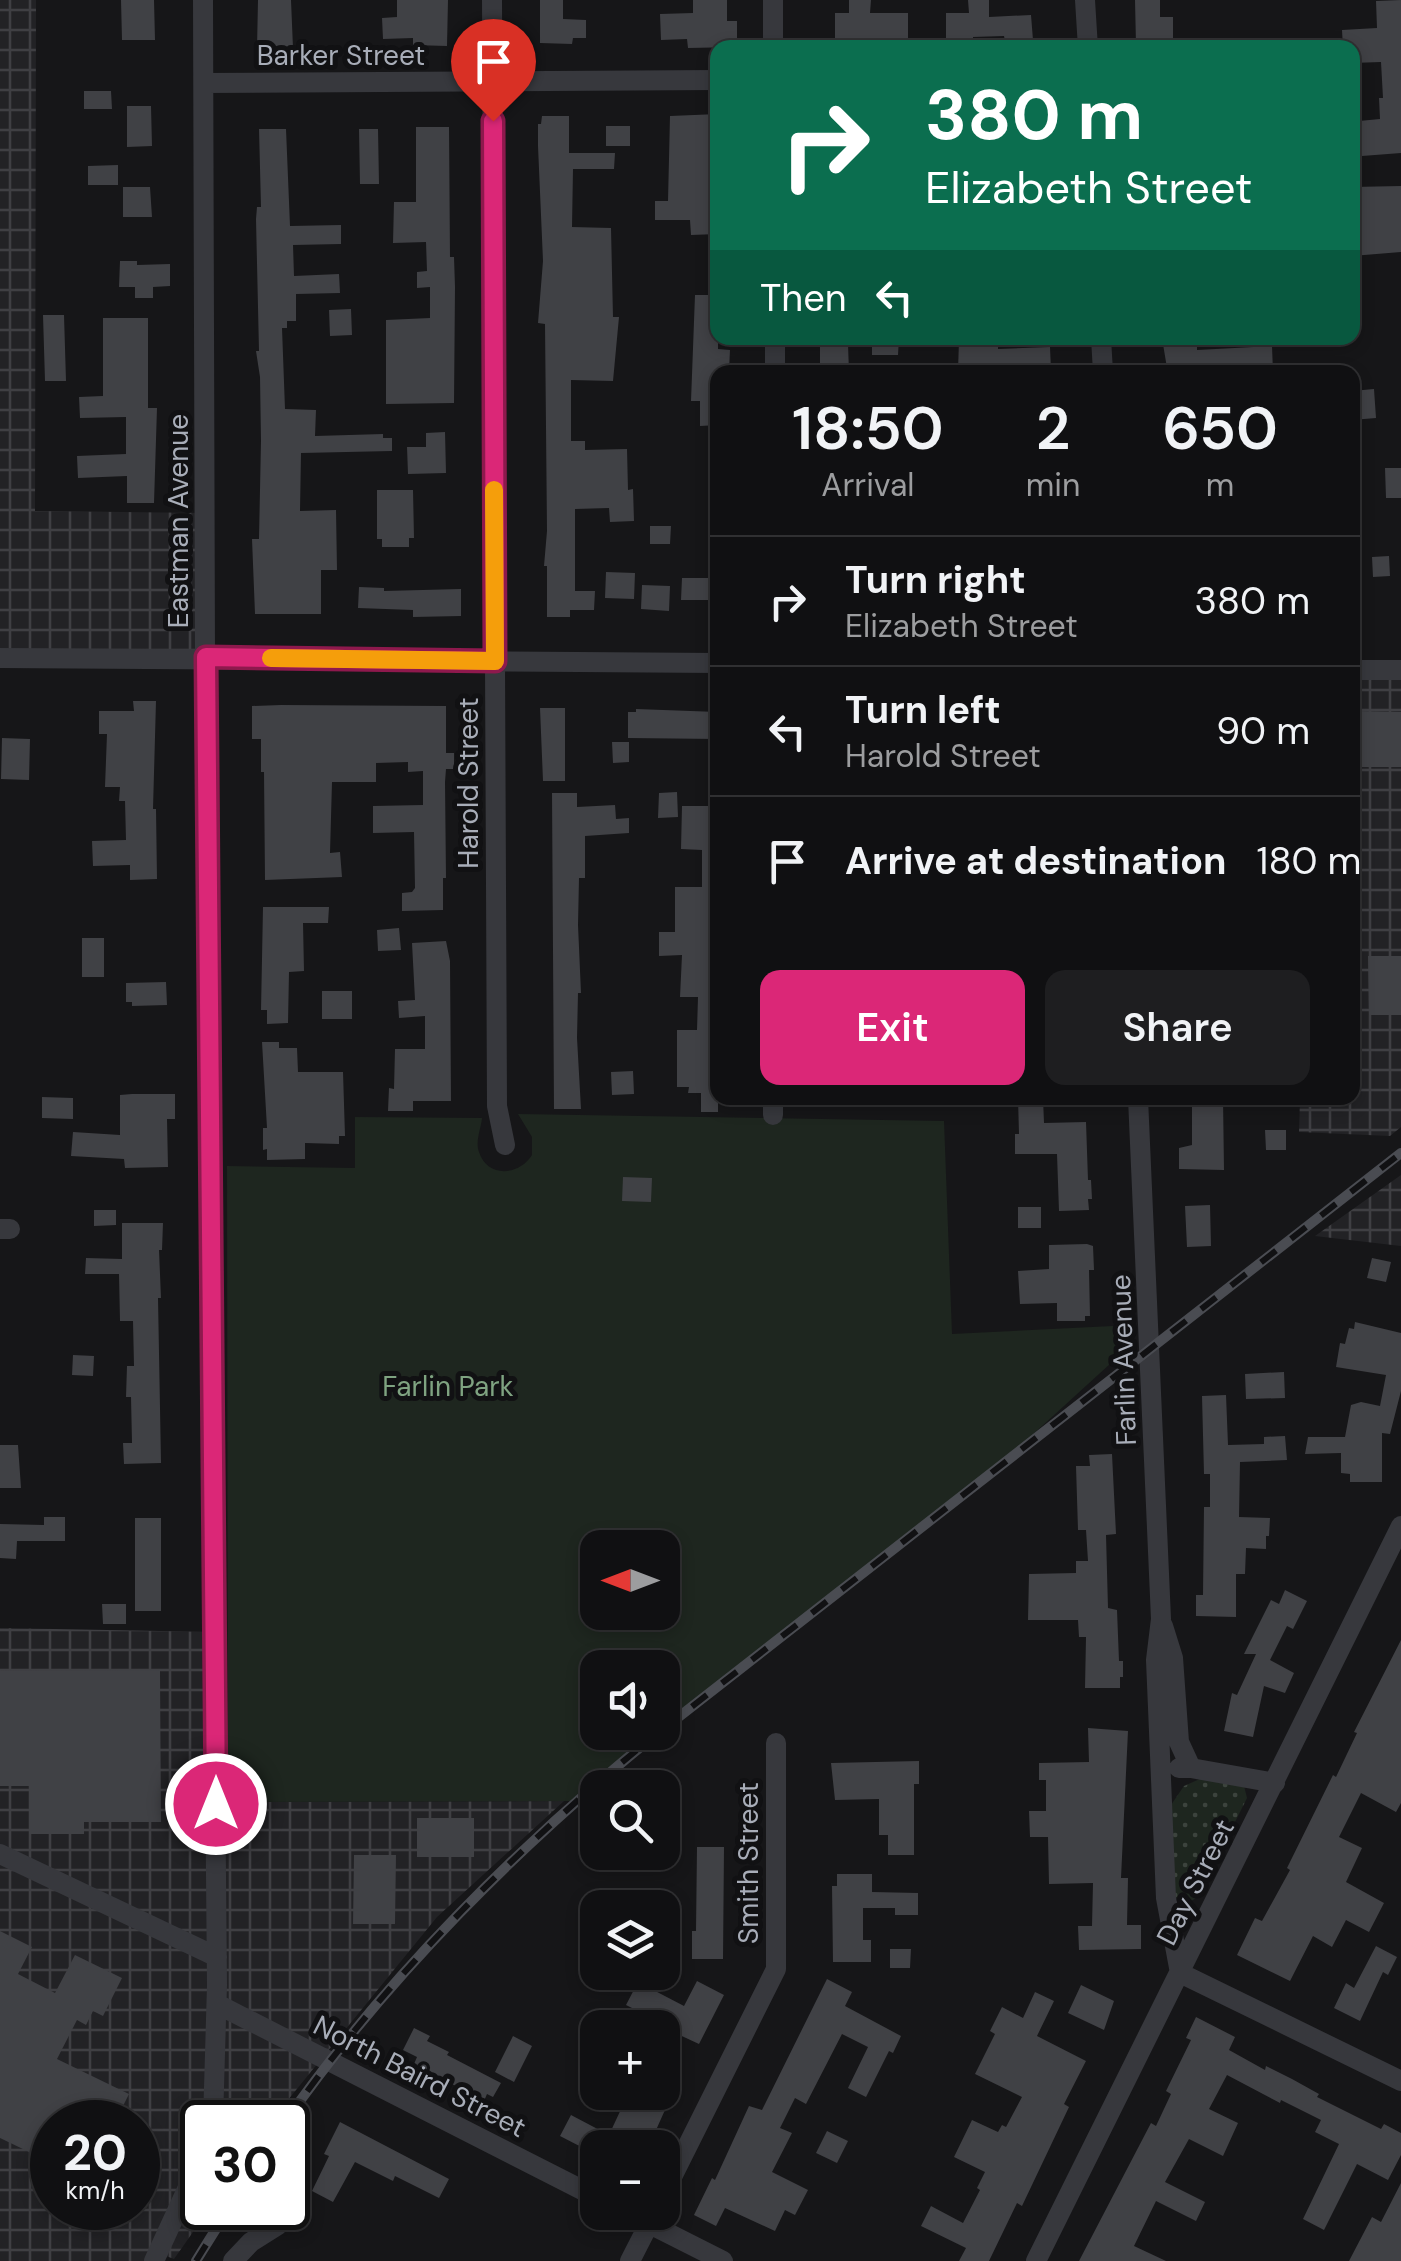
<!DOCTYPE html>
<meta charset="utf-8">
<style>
:root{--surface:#101012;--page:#1e1e20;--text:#f1f3f6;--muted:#9c9d9f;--line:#303032;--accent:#db2777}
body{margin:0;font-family:"DM Sans",sans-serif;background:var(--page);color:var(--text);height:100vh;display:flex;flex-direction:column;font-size:38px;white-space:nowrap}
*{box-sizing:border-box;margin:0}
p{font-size:32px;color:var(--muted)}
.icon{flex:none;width:55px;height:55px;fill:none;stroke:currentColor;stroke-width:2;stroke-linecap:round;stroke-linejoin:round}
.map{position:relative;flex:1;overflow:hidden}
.sheet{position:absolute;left:710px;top:365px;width:650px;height:740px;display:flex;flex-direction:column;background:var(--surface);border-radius:20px;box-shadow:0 5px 15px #0003,0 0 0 2px var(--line)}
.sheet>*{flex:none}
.guide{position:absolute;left:710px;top:40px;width:650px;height:305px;border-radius:20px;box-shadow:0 5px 15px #0003,0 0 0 2px var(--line);background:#0b6e4f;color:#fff;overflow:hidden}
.needle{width:65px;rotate:270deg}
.controls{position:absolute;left:580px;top:1530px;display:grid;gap:20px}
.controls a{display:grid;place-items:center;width:100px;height:100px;border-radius:20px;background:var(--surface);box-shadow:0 5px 15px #0003,0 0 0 2px var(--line);font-size:50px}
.speed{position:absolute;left:30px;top:2100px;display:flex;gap:20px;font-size:50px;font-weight:700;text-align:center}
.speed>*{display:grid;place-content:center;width:130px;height:130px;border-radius:50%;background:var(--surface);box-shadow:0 5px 15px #0003,0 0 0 2px var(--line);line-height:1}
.speed small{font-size:25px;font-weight:400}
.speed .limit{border:5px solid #111;border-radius:15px;background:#fff;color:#111}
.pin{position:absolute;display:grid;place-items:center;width:85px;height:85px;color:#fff;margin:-102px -42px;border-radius:50% 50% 50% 0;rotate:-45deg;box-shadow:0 0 10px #0007}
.pin .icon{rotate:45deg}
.me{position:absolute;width:110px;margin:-55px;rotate:0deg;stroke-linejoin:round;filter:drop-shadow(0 0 8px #0008)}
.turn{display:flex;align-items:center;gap:35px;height:210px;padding:0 50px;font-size:45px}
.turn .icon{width:130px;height:130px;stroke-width:2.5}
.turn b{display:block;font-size:70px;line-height:85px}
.then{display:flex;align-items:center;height:95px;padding:0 50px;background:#0003;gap:20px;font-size:38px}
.eta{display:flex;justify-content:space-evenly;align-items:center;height:170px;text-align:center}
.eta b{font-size:60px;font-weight:600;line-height:70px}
.action{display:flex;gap:20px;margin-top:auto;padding:20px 50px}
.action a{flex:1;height:115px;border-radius:20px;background:var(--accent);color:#fff;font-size:40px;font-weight:600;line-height:115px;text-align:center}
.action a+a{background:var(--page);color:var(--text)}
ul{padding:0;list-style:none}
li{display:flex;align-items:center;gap:30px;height:130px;padding:0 50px;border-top:2px solid var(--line)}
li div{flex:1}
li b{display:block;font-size:38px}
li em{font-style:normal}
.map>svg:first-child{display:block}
.industrial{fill:url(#industrial-grid);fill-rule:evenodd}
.grass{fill:url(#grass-dots)}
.park{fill:#1e261f;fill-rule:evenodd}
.building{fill:#404145}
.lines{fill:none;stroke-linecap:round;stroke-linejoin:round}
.street{stroke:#37383d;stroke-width:20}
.rail-casing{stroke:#4a4c52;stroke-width:10}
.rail{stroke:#111113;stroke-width:6;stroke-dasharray:19;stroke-linecap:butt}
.route-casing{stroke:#8e194d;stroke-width:25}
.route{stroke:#db2777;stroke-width:18}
.slow{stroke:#f59e0b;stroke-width:18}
.labels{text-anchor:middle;stroke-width:10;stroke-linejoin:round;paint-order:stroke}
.street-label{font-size:28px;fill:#a8adb8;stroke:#111113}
.park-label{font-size:28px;fill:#7fa381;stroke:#111113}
</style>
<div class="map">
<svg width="1401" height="2261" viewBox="0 0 1401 2261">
<defs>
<pattern id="industrial-grid" width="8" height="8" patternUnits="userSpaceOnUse" patternTransform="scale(2.5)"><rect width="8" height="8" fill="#222225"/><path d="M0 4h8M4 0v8" fill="none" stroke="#3f3f43"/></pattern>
<pattern id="grass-dots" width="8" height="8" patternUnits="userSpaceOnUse" patternTransform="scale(2.5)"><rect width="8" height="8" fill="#1e261f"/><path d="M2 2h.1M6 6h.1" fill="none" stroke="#3c433d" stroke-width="1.8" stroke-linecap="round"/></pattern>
</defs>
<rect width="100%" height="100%" fill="#161618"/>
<path class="industrial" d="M0,0H36L35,511L207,513L205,657L0,658Z
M1353,670H1401V1127L1390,1136L1299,1132L1300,1098H1352Z
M1401,1175V1246L1315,1236Z
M0,1628L214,1632L216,1804L228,1802L564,1801L437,1917L270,2122H202V2208H210L174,2259L158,2253L154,2261H0ZM52,2122H138V2208H52Z"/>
<path class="grass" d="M1202,1778L1244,1786L1247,1798L1198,1896C1190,1904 1181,1904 1174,1895L1171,1805L1184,1786Z"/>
<path class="park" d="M518,1114L944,1121L952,1334L1133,1325V1343L1006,1459L663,1730L662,1668H598V1732L659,1733L580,1801L228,1802L227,1166L355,1168V1117L482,1118C481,1129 475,1141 479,1152C487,1178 519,1176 532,1155V1137ZM598,1548H662V1612H598Z"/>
<path class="building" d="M121,0H154L155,40H122Z
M258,0H291L293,48H257Z
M397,0H448L447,46L413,45V38L383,39L382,18L397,17Z
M540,0H563V19L586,20V38H573L572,44L540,43Z
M693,0H727V21H737V47L688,48L687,39L661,40L660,14L693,13Z
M849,0H871L870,13H908V44L835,40V13H849Z
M968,0H989V17L1031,15L1033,40L1005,41L1004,36L973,37V43L946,44V13H969Z
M1135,0H1160V17H1173V44L1136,45Z
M1401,0V153L1362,156L1359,121L1380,119L1379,98H1383L1381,62L1352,63V48H1343L1342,30L1377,28L1376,1Z
M84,91H111L112,109H84Z
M127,106H151L152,146L127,147Z
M718,114V234L691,235L690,220H655V201H668L670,116Z
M542,116H569V153H615L614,169H573L572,227L611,228L613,317H619L613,381L571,380V441H585V450L627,449L628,490L633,489L634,521L610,522L609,508L575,509V591H595L594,610H570V617H547V566H544L547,531L545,324L538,323L543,261L538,146V124H541Z
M606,126H630V146H606Z
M416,127H449L450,257H454L455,287L454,403L386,404V320L430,318V287L417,288V272L427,271L426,242L393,243L394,202H416Z
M259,129H286L290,226L341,225V244L293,245L294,276L339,274L340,293L296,294V321H287V328H282L285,409L316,410L315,436L383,434V438H392V451L301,453L300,511L336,510L337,570H321V614H255L252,539H259L261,441L260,377L256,351H259L256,219L257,207H261Z
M359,129H378L379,184H360Z
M118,165V185H88V166Z
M1401,186V252L1352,256V187Z
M123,187H150L152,217H123Z
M120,261H137V265L170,264V286L153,287V298H135V287H119Z
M695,295H718V349L730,350L729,371L718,372V425L700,426V401H691Z
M351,309L352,335L330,336L329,310Z
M43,315H64L66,381H45Z
M103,318H148V408H157L154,503H127V476L78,478L77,456L126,454V417L80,418L79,397L103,396Z
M872,338H899L898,355H872Z
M1162,338H1197V350L1272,346L1273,372H1225L1224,365L1167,368Z
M959,340L998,341V349L1050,347L1051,370L958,371Z
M848,344L849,372H820V345Z
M1374,389L1376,418L1352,420V391Z
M445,432L446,473L408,474L407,447H426V433Z
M1385,468H1401V498H1386Z
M377,490H413L414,538H409V547H382V539H377Z
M650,526H671L670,544H650Z
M1389,556L1390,576L1373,577L1372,557Z
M606,572L635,573L634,599L605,598Z
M682,578H718V600H681Z
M642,585L670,586L669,611L641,609Z
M359,587L384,588V591L461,589V616L413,617V610L358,608Z
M133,701H156L153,809H156L157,879L130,880V865L93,866L92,841L126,840L125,801H119L120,787H105L107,734H99V711H134Z
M281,705L446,706V753H454V769H446L445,782L446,878H443V910L402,911V893L412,892L415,888L414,832L373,833V806L423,805V771L408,772V762L376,763V782H332L330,853L340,852L342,877L265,880L264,772H261V739H252V706Z
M540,708H565V781H543Z
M636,709L718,712V739L628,738V712H636Z
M1356,711L1401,712V767H1355Z
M2,738L30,739L29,780L1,779Z
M612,742H629V762L613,763Z
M677,792L678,817L658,818L659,793Z
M552,793H577V807L615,805L616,819L629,818V833L585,836V878H579L578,925L581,993H578L577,1038L581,1109H554Z
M682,806H718V1112H701V1093H688L689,1087H677V1030H697L698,997H680L682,955L659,956V932H675V887H702V850L681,849Z
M263,907H329L328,923H303L304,971L289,972L288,1023L267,1024V1010H261Z
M399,928L401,950L378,951L377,930Z
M82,938H104V977H82Z
M446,941L450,961L451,1101H413V1111H388L389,1088L394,1089L395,1049H425V1016L399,1018L398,1001L415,1000L412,943Z
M1368,956H1401V1015H1369Z
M166,982L167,1005L132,1006V1002H126V983Z
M322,991H352V1019H322Z
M262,1042H279V1048H297L298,1072H343L345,1136H339V1144L305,1143V1159L267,1160V1149L263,1150V1128H267Z
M633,1071L634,1094L612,1095L611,1072Z
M132,1094H175V1119H167L168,1167L125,1168L124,1159L71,1156L73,1132L120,1135V1095Z
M42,1097L73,1098V1119L42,1118Z
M1018,1098H1043L1044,1123L1086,1122L1088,1180H1091L1092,1199H1088L1089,1210L1059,1211L1057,1154H1015V1134H1019Z
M1192,1098H1223L1224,1170L1179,1169V1148L1192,1145Z
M1265,1130H1286V1150H1266Z
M623,1177L652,1178L651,1202L622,1201Z
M1210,1205L1211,1246L1187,1247L1185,1206Z
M1018,1207H1041V1228H1018Z
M94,1210H116V1225L94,1226Z
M122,1223H163L162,1250H159L161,1298H158L161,1463L124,1464L123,1443H132L131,1397H126L127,1366H134L133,1321H120L119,1274H85L86,1258L122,1259Z
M1087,1244L1093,1246L1094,1270H1089L1090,1316H1085V1321H1057V1303L1020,1304L1018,1271L1049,1269V1245Z
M1372,1258L1391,1262L1386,1282L1367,1278Z
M1355,1322L1401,1333V1391L1390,1434L1382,1433V1482H1350V1474L1341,1473V1453L1305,1454L1308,1437H1345L1351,1405L1361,1402L1380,1406L1386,1375L1336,1367L1340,1343L1345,1344L1349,1328L1354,1329Z
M73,1355L94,1356L93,1376L72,1375Z
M1284,1372L1285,1398L1246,1399L1245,1374Z
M1226,1395L1228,1445L1264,1444V1437L1285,1436L1287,1460L1240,1462L1239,1517L1270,1518L1269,1536H1266V1549L1246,1548L1245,1574H1236V1617L1196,1616V1595H1203L1204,1507H1210V1474H1204L1202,1396Z
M0,1445H18L21,1488H0Z
M1112,1454L1116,1534L1106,1535L1108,1608L1117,1610L1119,1661H1123V1677H1120V1688H1085L1086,1637H1079L1078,1620H1028L1029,1574L1076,1573V1561H1088L1086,1530H1078L1076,1466H1090L1089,1455Z
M44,1517H65V1541H17L16,1559L0,1558V1524L44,1525Z
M135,1518H161V1611H135Z
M1285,1590L1307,1601L1293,1629L1287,1626L1270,1660L1294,1673L1285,1693L1264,1686L1253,1737L1224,1731L1232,1693L1237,1695L1256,1654H1244L1271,1600L1279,1604Z
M102,1604H126V1624H103Z
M1401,1640V1803L1396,1812L1361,1793L1339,1837L1362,1848L1346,1882L1384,1903L1369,1932L1346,1920L1332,1947L1313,1936L1290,1981L1237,1955L1255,1918L1262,1921L1290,1870L1287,1868L1333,1775L1336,1777L1357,1733L1354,1732Z
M160,1670L161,1822H84V1834H29V1786H0V1671Z
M1088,1728L1128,1731L1121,1878H1128L1127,1925H1141V1949L1079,1950L1078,1926H1092L1093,1883L1049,1884L1048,1837H1030L1029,1811H1046V1780H1039V1763L1089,1762Z
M919,1761V1784H914V1855H888V1835H879V1799L835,1800L831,1763Z
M417,1818H474V1857H417Z
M697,1847H724L723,1959H692V1931H696Z
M354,1855H396L395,1924H353Z
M837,1874H872V1892L918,1893V1915H895V1908H863V1940H871V1962H833L832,1886H837Z
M0,1931L32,1947L18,1974L55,1993L75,1955L122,1978L103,2016L93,2011L86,2025L77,2020L57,2059L129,2094L115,2122H52V2163L0,2138Z
M1376,1946L1397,1957L1388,1975L1383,1972L1360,2021L1334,2008L1346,1983L1354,1988Z
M890,1949H911L910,1968H890Z
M827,1979L852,1992L845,2006L901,2036L893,2053L889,2051L866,2097L848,2088L868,2047L842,2034L806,2104L795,2098L780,2128L792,2133L772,2172L808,2190L795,2215L785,2210L775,2231L725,2208L716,2226L694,2215L712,2178L715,2180L749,2106L762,2110Z
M697,1981L724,1995L699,2044L645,2019L646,2015L626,2005L638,1982L684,2006Z
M1081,1985L1114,2001L1104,2030L1068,2013Z
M1035,1992L1054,2001L1037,2036L1086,2061L1064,2104L1069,2107L1022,2206L1017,2203L989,2261H959L966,2248L921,2226L931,2206L963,2223L980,2190L977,2188L985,2172L954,2157L972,2120L998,2132L1002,2125L1006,2127L1022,2097L975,2074L995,2034L990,2031L1002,2007L1023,2018Z
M1196,2017L1235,2037L1229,2050L1265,2070L1266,2066L1292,2079L1319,2094L1317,2097L1381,2129L1384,2124L1401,2133V2155L1388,2180L1357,2164L1324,2230L1303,2219L1339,2144L1315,2132L1321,2120L1281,2100L1280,2103L1227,2075L1209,2109L1238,2123L1223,2156L1189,2139L1165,2182L1205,2202L1196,2221L1156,2201L1134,2246L1166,2261H1079L1151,2123L1156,2126L1171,2094L1166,2091L1191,2040L1186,2038Z
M414,2028L430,2036L427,2041L449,2052L447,2055L501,2083L493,2097L487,2094L484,2101L414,2064L417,2057L403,2050Z
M513,2036L532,2046L514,2082L495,2072Z
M629,2092H673L648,2148H593L591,2152L560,2136L571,2115L609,2135Z
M340,2122L449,2179L439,2198L395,2176L393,2181L355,2162L333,2202L312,2191L329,2156L324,2154Z
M827,2131L848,2141L837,2163L816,2153Z
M1401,2183V2261H1349L1372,2217L1381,2222Z"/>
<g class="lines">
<path class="street" d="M203,0L205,657L217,1985L213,2122
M492,0L497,1106L505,1145
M773,0V48
M1085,0L1088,48
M204,83L718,80
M775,338V372
M1101,338L1103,372
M0,658L718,663
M1352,670H1401
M1138,1098L1161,1619L1156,1660L1166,1898L1180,1973L1401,2081
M773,1115V1098
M0,1229H10
M1163,1626L1173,1658L1179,1742L1191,1768
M1179,1768H1191L1275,1783
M0,1854L217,1957
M217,2004L598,2198
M662,2197L776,1969V1743
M626,2212L723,2261
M154,2261L202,2157
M233,2261L251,2242L278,2225
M630,2261L654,2214
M1036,2261L1401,1526"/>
<defs>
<path id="rail" d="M662,1730L1401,1153
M285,2122C386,1978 522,1842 659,1732
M196,2261L229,2208"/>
</defs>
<use href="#rail" class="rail-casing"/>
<use href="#rail" class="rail"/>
</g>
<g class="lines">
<defs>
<path id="route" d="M216,1804L206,657L495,661L493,121"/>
</defs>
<use href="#route" class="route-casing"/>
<use href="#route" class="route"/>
<path class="slow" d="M271,658L495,661L494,490"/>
</g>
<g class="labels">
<g class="street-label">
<text x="341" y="65">Barker Street</text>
<text transform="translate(178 521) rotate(-90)" y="10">Eastman Avenue</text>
<text transform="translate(468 783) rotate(-90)" y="10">Harold Street</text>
<text transform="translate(1123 1360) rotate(-92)" y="10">Farlin Avenue</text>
<text transform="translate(748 1863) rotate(-90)" y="10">Smith Street</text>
<text transform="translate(1195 1882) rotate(-63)" y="10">Day Street</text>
<text transform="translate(420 2076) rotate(27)" y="10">North Baird Street</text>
</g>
<g class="park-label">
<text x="448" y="1396">Farlin Park</text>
</g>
</g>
</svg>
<div class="controls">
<a><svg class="needle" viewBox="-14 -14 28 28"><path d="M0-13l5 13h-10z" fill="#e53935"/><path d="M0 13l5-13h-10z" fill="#9c9d9f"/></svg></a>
<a><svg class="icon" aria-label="sound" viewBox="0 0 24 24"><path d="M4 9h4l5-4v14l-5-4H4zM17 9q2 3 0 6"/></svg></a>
<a><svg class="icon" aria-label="search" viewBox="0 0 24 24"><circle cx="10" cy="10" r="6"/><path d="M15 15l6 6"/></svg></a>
<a><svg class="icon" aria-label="layers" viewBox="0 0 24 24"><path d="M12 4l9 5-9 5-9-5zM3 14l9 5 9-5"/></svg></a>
<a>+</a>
<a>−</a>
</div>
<div class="speed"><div>20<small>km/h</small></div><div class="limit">30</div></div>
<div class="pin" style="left:493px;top:121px;background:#d93025"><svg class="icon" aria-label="arrive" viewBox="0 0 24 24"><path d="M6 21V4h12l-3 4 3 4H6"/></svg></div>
<svg class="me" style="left:216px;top:1804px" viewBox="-20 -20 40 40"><circle r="17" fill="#db2777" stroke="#fff" stroke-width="3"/><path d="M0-11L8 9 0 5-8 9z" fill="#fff"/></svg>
<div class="guide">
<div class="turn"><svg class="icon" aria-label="right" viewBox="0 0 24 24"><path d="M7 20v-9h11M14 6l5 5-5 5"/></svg><div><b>380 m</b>Elizabeth Street</div></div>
<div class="then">Then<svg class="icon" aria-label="left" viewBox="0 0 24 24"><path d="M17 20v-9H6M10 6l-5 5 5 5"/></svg></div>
</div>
<section class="sheet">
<div class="eta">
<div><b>18:50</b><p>Arrival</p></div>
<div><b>2</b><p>min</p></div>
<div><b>650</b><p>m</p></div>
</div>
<ul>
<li><svg class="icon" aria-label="right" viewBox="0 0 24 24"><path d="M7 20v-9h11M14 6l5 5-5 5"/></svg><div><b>Turn right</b><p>Elizabeth Street</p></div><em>380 m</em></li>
<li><svg class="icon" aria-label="left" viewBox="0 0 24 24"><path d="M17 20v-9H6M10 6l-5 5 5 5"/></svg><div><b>Turn left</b><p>Harold Street</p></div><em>90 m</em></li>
<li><svg class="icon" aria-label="arrive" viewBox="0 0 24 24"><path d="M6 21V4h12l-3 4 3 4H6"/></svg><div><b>Arrive at destination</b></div><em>180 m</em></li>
</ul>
<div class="action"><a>Exit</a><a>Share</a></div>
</section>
</div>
